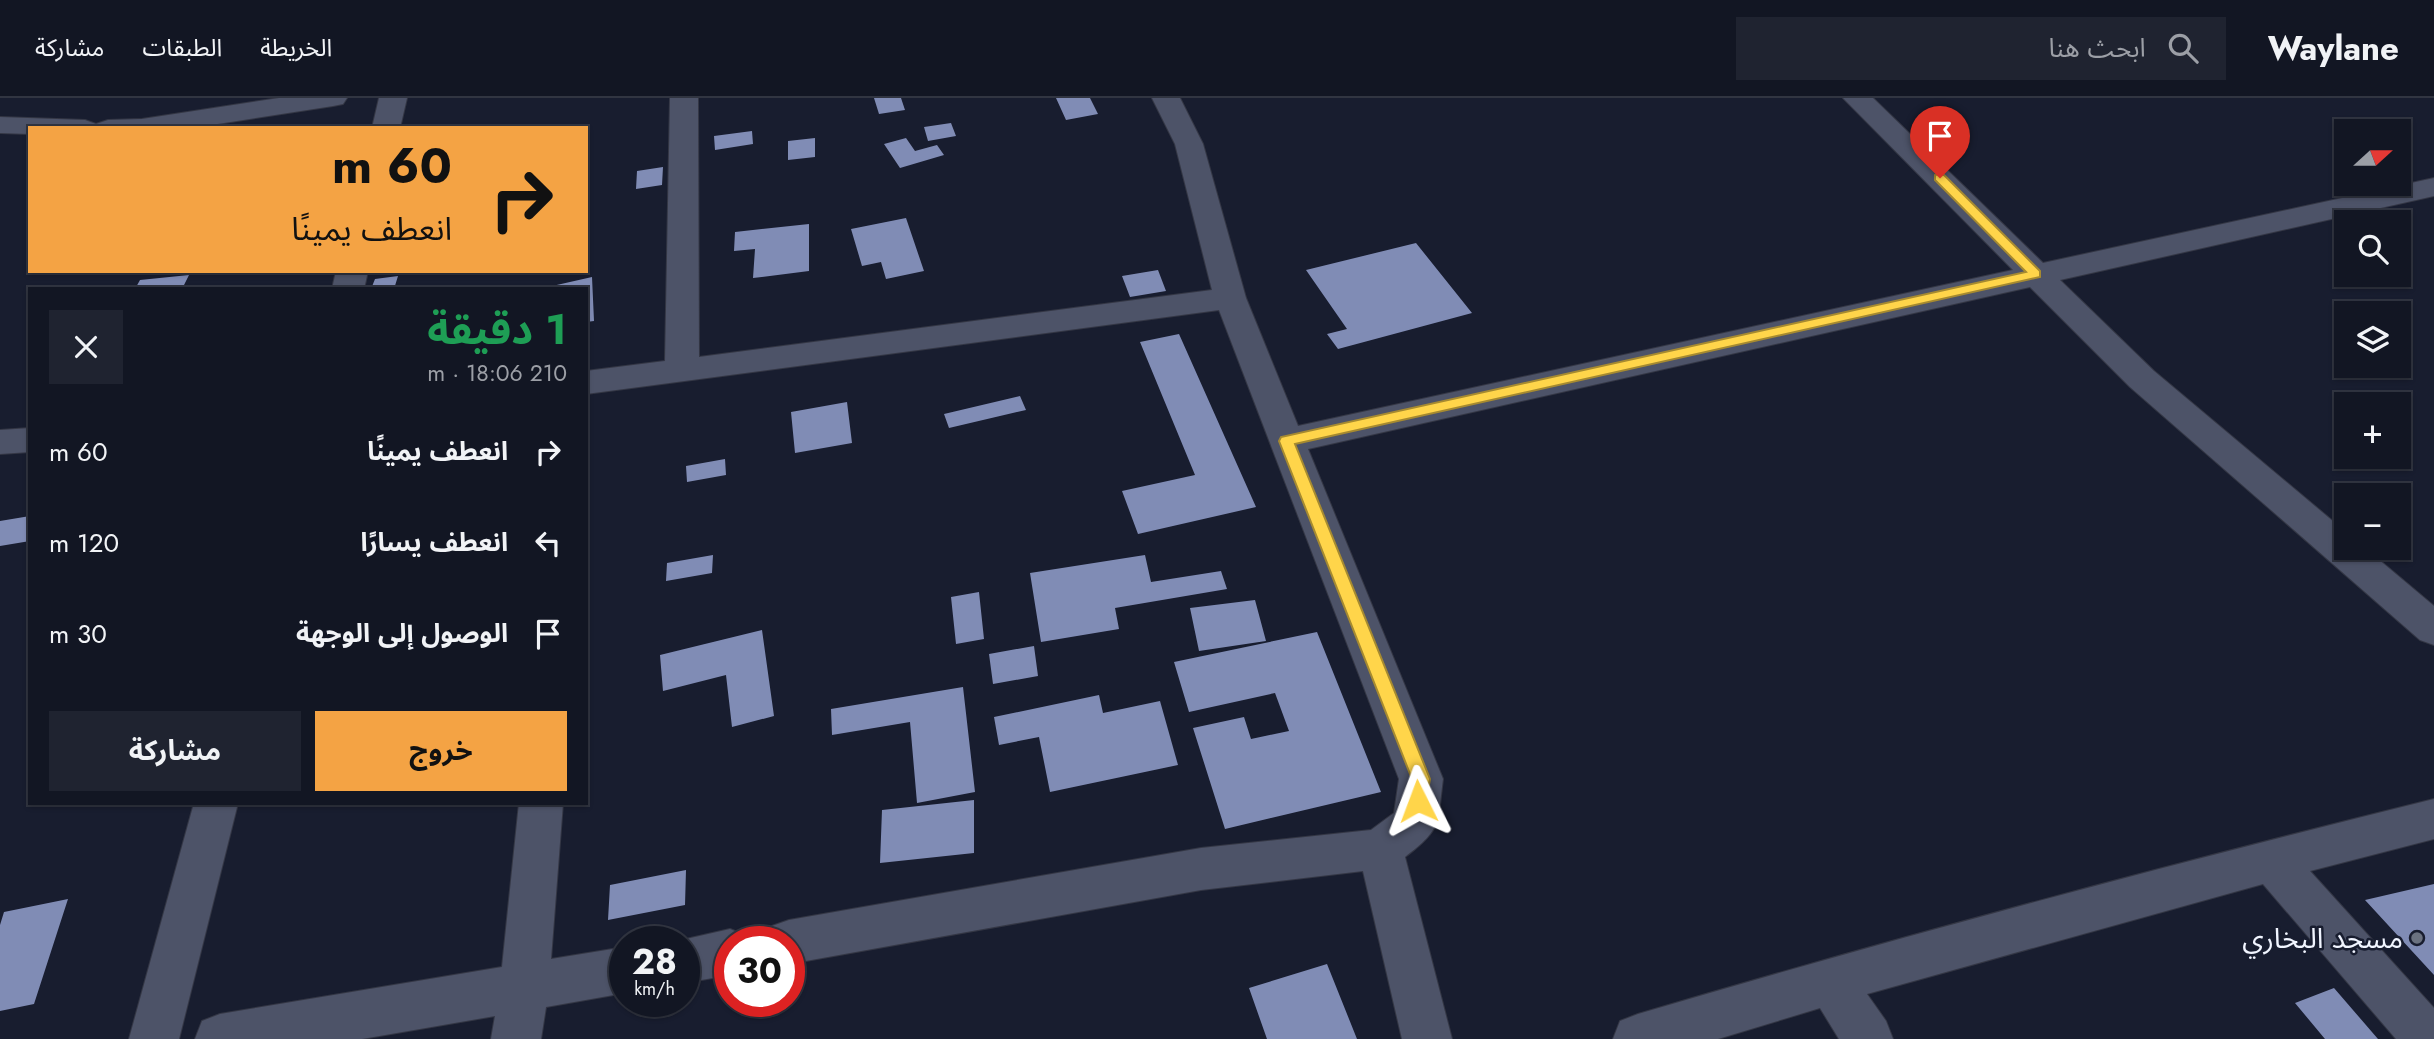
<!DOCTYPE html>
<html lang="ar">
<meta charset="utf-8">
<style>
:root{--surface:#121623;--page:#1f2330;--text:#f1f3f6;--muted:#9c9fa6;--line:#313541;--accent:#f4a344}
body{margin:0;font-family:Jost,"Noto Sans Arabic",sans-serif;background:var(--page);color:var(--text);direction:rtl;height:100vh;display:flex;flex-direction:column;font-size:26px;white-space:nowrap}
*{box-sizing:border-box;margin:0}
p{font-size:23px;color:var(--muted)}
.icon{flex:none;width:38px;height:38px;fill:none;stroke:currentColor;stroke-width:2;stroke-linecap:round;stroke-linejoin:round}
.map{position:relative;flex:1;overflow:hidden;direction:ltr}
.side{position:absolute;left:28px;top:189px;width:560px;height:518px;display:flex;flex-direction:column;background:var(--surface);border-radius:0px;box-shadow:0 2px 5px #0004,0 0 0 2px var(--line);direction:rtl}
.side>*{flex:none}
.banner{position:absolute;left:28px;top:28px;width:560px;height:147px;border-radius:0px;box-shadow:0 2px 5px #0004,0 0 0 2px var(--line);direction:rtl;background:#f4a344;color:#111;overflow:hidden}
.needle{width:46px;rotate:69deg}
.fabs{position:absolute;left:2334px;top:21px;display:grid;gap:14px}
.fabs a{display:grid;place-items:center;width:77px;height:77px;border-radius:0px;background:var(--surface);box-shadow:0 2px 5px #0004,0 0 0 2px var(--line);font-size:35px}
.speed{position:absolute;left:609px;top:828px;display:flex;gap:14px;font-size:35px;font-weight:700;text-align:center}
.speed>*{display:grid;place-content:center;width:91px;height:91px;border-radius:50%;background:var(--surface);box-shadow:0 2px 5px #0004,0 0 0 2px var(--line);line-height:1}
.speed small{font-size:18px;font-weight:400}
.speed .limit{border:10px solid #d22;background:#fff;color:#111}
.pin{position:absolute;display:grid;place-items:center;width:60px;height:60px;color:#fff;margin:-72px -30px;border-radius:50% 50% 50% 0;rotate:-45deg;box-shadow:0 0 7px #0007}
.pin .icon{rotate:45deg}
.me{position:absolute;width:77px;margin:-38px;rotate:357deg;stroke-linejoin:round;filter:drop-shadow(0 0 5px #0008)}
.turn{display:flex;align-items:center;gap:24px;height:147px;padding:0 21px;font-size:32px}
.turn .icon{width:91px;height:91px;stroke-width:2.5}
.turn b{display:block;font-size:49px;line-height:60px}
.round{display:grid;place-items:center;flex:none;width:74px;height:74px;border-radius:0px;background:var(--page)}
.summary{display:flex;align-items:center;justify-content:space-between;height:119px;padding:0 21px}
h1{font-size:42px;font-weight:700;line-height:52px;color:#1e9e55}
.button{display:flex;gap:14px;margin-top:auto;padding:14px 21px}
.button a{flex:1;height:80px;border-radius:0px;background:var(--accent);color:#111;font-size:28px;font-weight:700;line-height:80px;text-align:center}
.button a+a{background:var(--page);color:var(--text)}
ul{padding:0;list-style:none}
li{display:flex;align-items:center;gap:21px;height:91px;padding:0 21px}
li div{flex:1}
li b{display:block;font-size:26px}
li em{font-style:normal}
header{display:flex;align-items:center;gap:42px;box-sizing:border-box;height:98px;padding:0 35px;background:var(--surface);border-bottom:2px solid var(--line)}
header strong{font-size:33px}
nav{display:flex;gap:38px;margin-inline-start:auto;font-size:24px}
.search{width:490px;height:63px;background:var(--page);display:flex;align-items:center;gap:18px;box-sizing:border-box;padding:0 24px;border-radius:0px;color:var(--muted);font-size:26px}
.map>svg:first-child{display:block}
.building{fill:#808cb5}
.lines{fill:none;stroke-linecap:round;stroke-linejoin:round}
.street-casing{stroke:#343745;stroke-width:2}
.street{fill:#4d5368;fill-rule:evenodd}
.route{fill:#ffd54a;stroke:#a68a30;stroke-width:2}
.worship-dot{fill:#6b7280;stroke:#181d2f;stroke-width:2.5}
.labels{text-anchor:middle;stroke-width:5;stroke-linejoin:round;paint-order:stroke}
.near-poi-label{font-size:28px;fill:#f1f5ff;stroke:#181d2f;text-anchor:end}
</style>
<header>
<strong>Waylane</strong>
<div class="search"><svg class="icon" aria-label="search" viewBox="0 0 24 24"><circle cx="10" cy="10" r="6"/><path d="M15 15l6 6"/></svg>ابحث هنا</div>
<nav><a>الخريطة</a><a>الطبقات</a><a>مشاركة</a></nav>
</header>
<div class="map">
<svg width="2434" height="941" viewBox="0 0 2434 941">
<rect width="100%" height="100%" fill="#181d2f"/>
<path class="building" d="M874,0H901L905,12L879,16Z
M1056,0H1090L1098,16L1066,22Z
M951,25L956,38L928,43L924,29Z
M752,33L753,46L715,52L714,38Z
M815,40V59L788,62V43Z
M906,40L915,53L937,47L944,57L900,70L884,46Z
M663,69L662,87L636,91L637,73Z
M906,120L924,173L886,181L881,164L862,168L851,131Z
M809,126V173L753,180L755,151L734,153L735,134Z
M1416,145L1472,215L1338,251L1327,236L1347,231L1306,172Z
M1158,172L1166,193L1130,199L1122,178Z
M189,177L182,191H135L140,182Z
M398,178L394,191H371L375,181Z
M592,179L594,223L586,224V191H539Z
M1179,236L1256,409L1138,436L1122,393L1195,377L1140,244Z
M1020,298L1026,312L949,330L944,316Z
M847,304L852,345L795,355L791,314Z
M725,361L726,377L687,384L686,368Z
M30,418V443L0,448V423Z
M713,457L712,475L666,483L667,465Z
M1145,457L1151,484L1221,473L1227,491L1115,510L1119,531L1041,544L1030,475Z
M979,494L984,541L956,546L951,499Z
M1255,502L1266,543L1199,553L1190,510Z
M762,532L774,618L732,629L726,577L663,593L660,557Z
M1317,534L1381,694L1225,731L1193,630L1244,619L1251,641L1289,633L1275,595L1189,614L1174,564Z
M1034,548L1038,578L993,586L989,556Z
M963,589L975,694L917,705L910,624L832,637L831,611Z
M1099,597L1103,615L1160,603L1178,667L1050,694L1039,639L999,647L994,619Z
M974,702V755L880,765L882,712Z
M686,772L685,807L608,822L610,787Z
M2434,786V877L2365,802Z
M68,801L34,906L0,913V827L4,814Z
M1327,866L1357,941H1267L1249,890Z
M2334,890L2378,941H2325L2295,905Z"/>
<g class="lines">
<defs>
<path id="street" d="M279,0H347L343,6L333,8L192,30H30V36L0,35V19L85,22L96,26L108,22L142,21Z
M379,0H407L400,30H372Z
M670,0H698L699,259L1212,192L1175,46L1152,0H1180L1203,46L1246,200L1298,328L2013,172L1843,0H1873L2043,165L2434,80V98L2060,182L2154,273L2347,435V450H2365L2434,508V547L2420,542L2130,289L2030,189L1308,351L1443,681C1437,726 1443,730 1405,759L1452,941H1402L1363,773L1201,792L789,866V844H765L772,828L789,822L1201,750L1371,732L1394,715L1399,681L1219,212L586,296V273L665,263Z
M336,173H368L364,191H332Z
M30,330V354L0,356V332Z
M2434,701V741L2310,773L2434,910V941H2396L2263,786L1867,896L1886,923L1893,941H1839L1820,910L1718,941H1613L1620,923L1638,916C1901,838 2167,767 2434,701Z
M194,705H238L179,941H129Z
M519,705H563L551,861L625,849V895L546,909L541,941H491L495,918L362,941H195L202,923L220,916L502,869Z
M730,831L747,838L749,844H730V877L684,885V844H673Z"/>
</defs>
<use href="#street" class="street-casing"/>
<use href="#street" class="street"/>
</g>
<path class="route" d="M1940,76L1944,77L2040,173V179L1295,346L1430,681L1425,709L1418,711L1412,709L1409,703L1412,681L1279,343L1281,339L2026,174L1935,82V77Z"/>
<circle class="worship-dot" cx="2417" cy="840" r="7"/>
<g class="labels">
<g class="near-poi-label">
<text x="2403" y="850">مسجد البخاري</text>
</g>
</g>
</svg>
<div class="fabs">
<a><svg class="needle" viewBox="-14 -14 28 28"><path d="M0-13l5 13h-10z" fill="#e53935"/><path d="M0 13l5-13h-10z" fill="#9c9fa6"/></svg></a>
<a><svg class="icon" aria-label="search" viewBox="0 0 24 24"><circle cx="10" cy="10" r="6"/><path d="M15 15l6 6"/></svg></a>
<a><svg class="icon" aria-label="layers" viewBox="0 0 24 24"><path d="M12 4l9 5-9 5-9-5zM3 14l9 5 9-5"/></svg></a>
<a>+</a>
<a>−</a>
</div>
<div class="speed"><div>28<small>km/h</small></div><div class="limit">30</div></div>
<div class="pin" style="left:1940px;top:80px;background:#d93025"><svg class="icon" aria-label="arrive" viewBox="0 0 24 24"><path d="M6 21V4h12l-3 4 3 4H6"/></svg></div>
<svg class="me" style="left:1418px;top:703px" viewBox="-20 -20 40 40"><path d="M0-17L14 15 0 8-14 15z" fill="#ffd54a" stroke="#fff" stroke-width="4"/></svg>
<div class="banner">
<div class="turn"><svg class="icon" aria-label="right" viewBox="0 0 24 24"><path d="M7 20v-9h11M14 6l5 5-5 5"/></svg><div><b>60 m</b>انعطف يمينًا</div></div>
</div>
<section class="side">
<div class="summary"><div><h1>1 دقيقة</h1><p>210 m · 18:06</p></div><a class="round"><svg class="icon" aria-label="close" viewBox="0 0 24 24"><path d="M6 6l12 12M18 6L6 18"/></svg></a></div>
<ul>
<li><svg class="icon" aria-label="right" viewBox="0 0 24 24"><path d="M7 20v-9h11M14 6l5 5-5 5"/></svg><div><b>انعطف يمينًا</b></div><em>60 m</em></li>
<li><svg class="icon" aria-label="left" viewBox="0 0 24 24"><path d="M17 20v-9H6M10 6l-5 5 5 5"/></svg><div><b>انعطف يسارًا</b></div><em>120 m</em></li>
<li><svg class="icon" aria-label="arrive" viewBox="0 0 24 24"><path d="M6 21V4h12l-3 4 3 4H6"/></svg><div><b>الوصول إلى الوجهة</b></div><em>30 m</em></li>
</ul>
<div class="button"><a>خروج</a><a>مشاركة</a></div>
</section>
</div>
